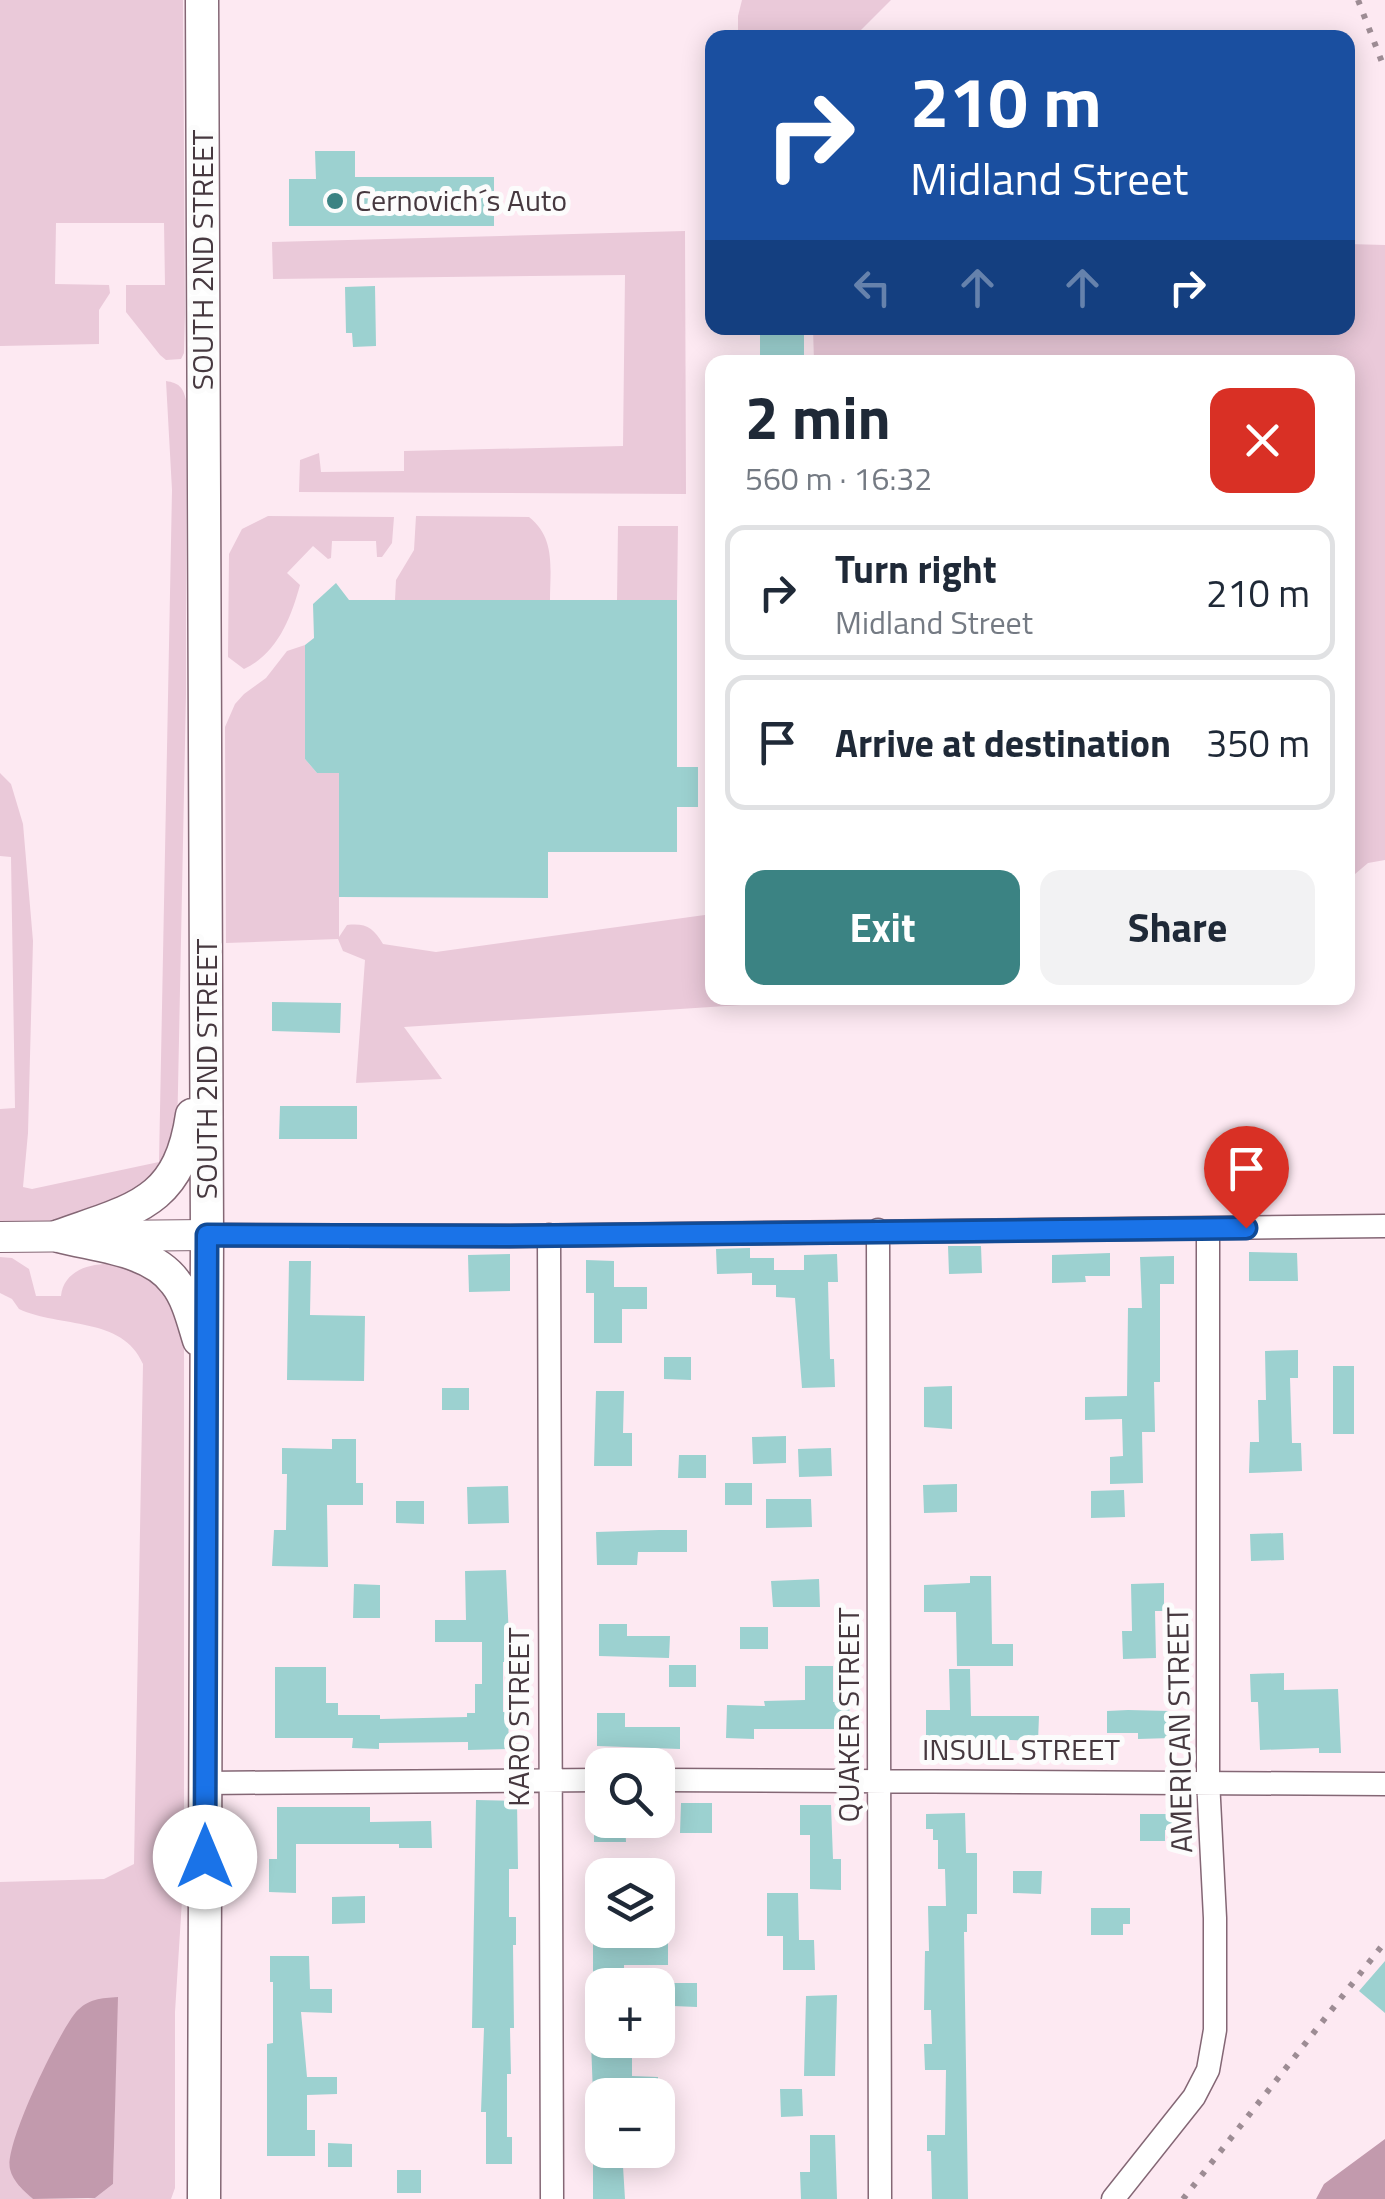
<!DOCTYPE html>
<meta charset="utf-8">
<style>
:root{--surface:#fff;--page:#f2f2f3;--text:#1f2937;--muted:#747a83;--line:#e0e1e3;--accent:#3b8383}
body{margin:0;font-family:"Titillium Web",sans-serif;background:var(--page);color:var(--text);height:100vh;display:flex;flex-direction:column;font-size:38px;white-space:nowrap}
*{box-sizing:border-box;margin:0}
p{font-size:32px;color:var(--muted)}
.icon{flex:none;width:55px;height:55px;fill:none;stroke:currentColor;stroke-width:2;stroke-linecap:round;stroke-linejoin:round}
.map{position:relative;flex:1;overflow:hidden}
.panel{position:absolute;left:705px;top:355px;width:650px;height:650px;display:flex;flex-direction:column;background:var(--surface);border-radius:20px;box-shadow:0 5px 25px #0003}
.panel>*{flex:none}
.top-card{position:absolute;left:705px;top:30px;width:650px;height:305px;border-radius:20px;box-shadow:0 5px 25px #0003;background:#1a4fa0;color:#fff;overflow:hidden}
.buttons{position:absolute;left:585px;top:1748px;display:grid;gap:20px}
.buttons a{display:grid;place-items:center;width:90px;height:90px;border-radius:20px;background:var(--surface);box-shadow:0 5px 25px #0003;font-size:50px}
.pin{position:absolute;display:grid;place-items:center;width:85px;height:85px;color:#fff;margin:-102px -42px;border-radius:50% 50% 50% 0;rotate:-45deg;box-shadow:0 0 10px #0007}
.pin .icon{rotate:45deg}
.me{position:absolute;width:110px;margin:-55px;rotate:0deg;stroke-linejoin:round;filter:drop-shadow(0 0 8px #0008)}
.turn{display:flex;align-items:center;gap:35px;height:210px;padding:0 40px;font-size:45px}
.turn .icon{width:130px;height:130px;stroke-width:2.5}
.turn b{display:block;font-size:70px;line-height:85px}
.lanes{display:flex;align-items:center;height:95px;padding:0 40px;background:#0003;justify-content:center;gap:50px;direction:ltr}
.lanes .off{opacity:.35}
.round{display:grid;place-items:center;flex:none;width:105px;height:105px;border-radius:20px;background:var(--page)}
.overview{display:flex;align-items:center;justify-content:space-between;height:170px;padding:0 40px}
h1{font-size:60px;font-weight:700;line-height:75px}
.action{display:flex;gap:20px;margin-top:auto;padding:20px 40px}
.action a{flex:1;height:115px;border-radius:20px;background:var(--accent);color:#fff;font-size:40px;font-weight:700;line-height:115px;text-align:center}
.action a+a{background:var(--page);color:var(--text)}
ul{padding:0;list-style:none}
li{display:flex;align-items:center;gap:30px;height:135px;margin:0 20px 15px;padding:0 20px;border:5px solid var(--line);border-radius:20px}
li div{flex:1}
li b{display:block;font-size:38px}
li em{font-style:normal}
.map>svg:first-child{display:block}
.green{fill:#eac9d9}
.water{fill:#c29aad}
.building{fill:#9cd1d0}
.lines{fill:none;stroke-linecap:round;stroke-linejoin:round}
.minor-casing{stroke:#846775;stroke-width:25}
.tertiary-casing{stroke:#846775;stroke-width:32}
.secondary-casing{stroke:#846775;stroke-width:35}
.minor{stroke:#fff;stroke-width:22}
.tertiary{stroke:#fff;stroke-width:30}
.secondary{stroke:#fff;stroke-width:32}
.rail{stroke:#9d8c94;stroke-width:6;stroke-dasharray:5 10;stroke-linecap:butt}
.route-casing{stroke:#114b97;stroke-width:25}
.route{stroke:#1a73e8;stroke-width:18}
.poi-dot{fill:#3b8383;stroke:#fcfcfc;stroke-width:4}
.labels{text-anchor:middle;stroke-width:10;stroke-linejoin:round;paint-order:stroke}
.poi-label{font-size:30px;fill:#46383f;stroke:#fcfcfc;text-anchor:start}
.street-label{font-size:30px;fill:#46383f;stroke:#fcfcfc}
</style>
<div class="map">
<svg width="1385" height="2199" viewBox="0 0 1385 2199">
<rect width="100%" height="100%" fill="#fde9f2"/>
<path class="green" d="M0,0H183L185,314L184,353L181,359L166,360L160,355L126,312V285H165L164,223H56L55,284L109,285L110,293L99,310V344L0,346Z
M742,0H891L854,37H738V16Z
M685,231L686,494L299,492L300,460L319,453L321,472L404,471V451L623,446L625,275L273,279L272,242Z
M1348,244L1385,245V860L1368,863L1348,880V362H814L813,328H1348Z
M166,381C179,383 183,387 186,400V694L177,1138L161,1178L64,1221L0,1222V1109L15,1108L11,857L0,856V773L11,784L23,824L33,941L28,1133L23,1187L32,1189L159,1162L172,490Z
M268,516L394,517L392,543L382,557H377L376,541H332L331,558L328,559L313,546L287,573L300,585C291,618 277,654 244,669L228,657L229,554L242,529Z
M416,516L529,517C556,538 550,569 550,600H395L396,580L414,550Z
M618,526H678L677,600H617Z
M305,645V759L317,773H339V937L347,925C367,923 373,928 383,944L436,952L712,914V998H850L404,1027L442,1079L356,1083L365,960L343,951L338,939L226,943L225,727L235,704L244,694L266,678L287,651Z
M0,1257L12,1258L29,1269L36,1296H61C65,1256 129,1258 154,1278C173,1294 177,1320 184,1343V1868L175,2012V2188L171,2199H88L95,2198L113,2184L117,1997L19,2186L33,2199H0V1882L104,1879L134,1864L143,1364C123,1316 59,1328 19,1309L12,1299L0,1293Z"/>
<path class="water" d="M118,1997L113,2184L95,2198L33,2199C24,2191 13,2182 10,2169C4,2145 59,2032 76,2012C88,1999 101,1998 118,1997Z
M1385,2139V2199H1316L1324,2184Z"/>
<path class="building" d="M315,151H355V177H494V226H289V179H316Z
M375,286L376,346L353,347L352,333H346L345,287Z
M760,328H804V362H760Z
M336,583L349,600H677V767H698V807H677V852H548V898L339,897V773H317L305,759V645L314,638L313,604Z
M272,1002L341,1003L340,1033L272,1031Z
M280,1106H357V1139H279Z
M948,1246H981L982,1273L949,1274Z
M750,1248V1258H774V1270H804V1255L837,1254L838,1282H828L830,1359H834L835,1387L802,1388L795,1298L776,1297V1285H752V1273L717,1274L716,1249Z
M1249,1252L1297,1253L1298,1281H1249Z
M1110,1253V1276H1085L1086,1282L1052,1283V1255Z
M510,1254V1291L469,1292L468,1255Z
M1174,1256V1284H1160V1382H1154L1155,1432H1142L1143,1483L1110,1484V1457L1123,1456L1122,1419L1085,1420V1397L1127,1396L1128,1308H1142L1140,1257Z
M586,1260L614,1261V1287H647V1309H622V1343H594V1293H586Z
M289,1261H311L310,1315L365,1316L364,1381L287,1380Z
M1298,1350V1378H1290L1292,1443H1301L1302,1471L1249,1473L1250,1442H1259L1258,1400H1266L1265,1351Z
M664,1357H691V1380L664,1379Z
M1333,1366H1354V1434H1333Z
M952,1386V1429L924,1427V1387Z
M442,1388H469V1410H442Z
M596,1391H624L623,1433H632V1466H594Z
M786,1436V1463L753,1464L752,1437Z
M332,1439H356V1483H363V1505H327L328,1567L272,1566L274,1530H286L287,1474H282V1448L332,1449Z
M831,1448L832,1476L799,1477L798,1449Z
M679,1455H706V1478H678Z
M725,1483H752V1505H725Z
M957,1484V1512L924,1513L923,1485Z
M508,1486L509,1523L468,1524L467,1487Z
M1124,1490L1125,1517L1091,1518V1491Z
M766,1499H811L812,1527L766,1528Z
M396,1501H424V1524L396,1523Z
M659,1530H687V1552H638L637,1565H597L596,1532Z
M1283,1533L1284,1560L1251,1561L1250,1534Z
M506,1570L510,1662H503V1712H508L509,1749L468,1750V1742L379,1743V1749L352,1748L353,1738H275V1667H326V1703H338V1715H380V1719L467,1717V1713H475V1684H482V1642H435V1620H466L465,1571Z
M970,1576H991L992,1644H1013V1666H957L956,1612H924V1585L970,1583Z
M819,1579L820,1607H773L771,1581Z
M1164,1583V1611H1155L1156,1658L1123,1659L1122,1631H1132L1131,1584Z
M354,1584L380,1585V1618H353Z
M599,1624H627V1636H670L669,1658L599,1656Z
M740,1627H768V1649H740Z
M669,1665H696V1687H669Z
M805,1666H833V1702L849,1701L850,1729H754V1739L726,1738L727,1705L765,1706L764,1701L805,1700Z
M949,1669H970L971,1716H1039L1038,1741L926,1737V1710H950Z
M1284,1673V1690L1338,1689L1341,1753H1319V1748L1260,1750L1258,1702H1251L1250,1674Z
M1128,1710L1170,1711L1171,1738L1138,1739V1733H1107V1711Z
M597,1713H625V1727H680V1749L597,1746Z
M476,1800L517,1801L518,1869H509V1917H516V1945H513L514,2028H510L511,2074H507V2137H512V2164H486V2112H481L484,2028H472Z
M681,1803H712V1833H680Z
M800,1805H831L833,1859H841V1890L810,1889V1835H800Z
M277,1807H370V1822L431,1821L432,1848H399V1844H296V1893L269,1892V1859H277Z
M965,1813L966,1853H977V1914H967V1932H964L968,2199H932L931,2151H927V2135H945L946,2070H925L924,2044H932L931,2010H924L925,1951H929L928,1906H946L945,1869H938V1840H933V1829H926V1814Z
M1140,1814H1172V1830H1165V1841H1140Z
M594,1820H625L626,1842H594Z
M1013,1871H1042L1041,1894L1013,1893Z
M767,1893H798L799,1940H814L815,1970H783V1936H767Z
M365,1896V1923L332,1924V1897Z
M1091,1908H1130V1924H1123V1935H1091Z
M593,1930H659V1942H668V1965H624V1983H593Z
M270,1956H309L310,1989H332V2013L301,2012L307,2077H337V2094L307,2095V2130H315V2156H267V2044L273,2043V1982H270Z
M1385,1961V2013L1359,1991Z
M673,1983H697V2007L673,2006Z
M837,1995L835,2076H804L806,1996Z
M591,2042H632V2076L658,2077V2095H593Z
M780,2089H802L803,2116L781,2117Z
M810,2135H835L837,2199H801L800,2172H810Z
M328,2143L352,2144V2167H328Z
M593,2150H622L625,2199H593Z
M397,2170H421V2193H397Z"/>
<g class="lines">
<defs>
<path id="minor" d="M878,1230L880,2199
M207,1235L510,1236L1385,1226
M549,1235L552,2199
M658,1780L1385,1784
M205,1783L602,1780
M1113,2199L1194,2097L1208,2070L1215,2030V1918L1208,1780V1228"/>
<path id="tertiary" d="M0,1237L207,1235"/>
<path id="secondary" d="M202,0L207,1235L204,2199
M59,1236C134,1209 179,1204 192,1115
M59,1236C96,1246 151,1249 175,1282C188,1298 193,1321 199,1340"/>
</defs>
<use href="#minor" class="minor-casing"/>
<use href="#tertiary" class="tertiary-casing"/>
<use href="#secondary" class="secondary-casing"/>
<use href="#minor" class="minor"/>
<use href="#tertiary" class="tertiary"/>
<use href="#secondary" class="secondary"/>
<path class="rail" d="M1358,0L1385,70
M1183,2199L1385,1942"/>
</g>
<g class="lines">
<defs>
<path id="route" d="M205,1857L207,1235L510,1236L1246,1228"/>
</defs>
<use href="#route" class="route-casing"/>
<use href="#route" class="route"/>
</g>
<circle class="poi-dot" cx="335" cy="201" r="10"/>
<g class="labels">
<g class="poi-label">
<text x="355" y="211">Cernovich´s Auto</text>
</g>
<g class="street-label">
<text transform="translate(203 260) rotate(-90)" y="10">SOUTH 2ND STREET</text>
<text transform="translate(207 1069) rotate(-90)" y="10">SOUTH 2ND STREET</text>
<text transform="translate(849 1715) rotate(-90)" y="10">QUAKER STREET</text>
<text transform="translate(519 1717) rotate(-90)" y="10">KARO STREET</text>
<text transform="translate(1180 1730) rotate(-91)" y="10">AMERICAN STREET</text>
<text x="1021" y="1760">INSULL STREET</text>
</g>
</g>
</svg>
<div class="buttons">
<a><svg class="icon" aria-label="search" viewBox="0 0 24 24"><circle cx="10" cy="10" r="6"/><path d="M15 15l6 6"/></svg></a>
<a><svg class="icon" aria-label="layers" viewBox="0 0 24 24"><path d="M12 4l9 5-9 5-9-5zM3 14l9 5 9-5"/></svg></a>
<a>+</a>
<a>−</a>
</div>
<div class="pin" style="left:1246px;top:1228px;background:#d93025"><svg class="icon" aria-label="arrive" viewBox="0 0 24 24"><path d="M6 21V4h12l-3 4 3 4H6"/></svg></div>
<svg class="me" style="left:205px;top:1857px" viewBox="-20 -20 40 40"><circle r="19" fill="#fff"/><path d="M0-13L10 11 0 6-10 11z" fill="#1a73e8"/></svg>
<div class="top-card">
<div class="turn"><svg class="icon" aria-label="right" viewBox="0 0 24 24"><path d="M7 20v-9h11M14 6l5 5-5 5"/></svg><div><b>210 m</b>Midland Street</div></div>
<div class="lanes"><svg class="icon off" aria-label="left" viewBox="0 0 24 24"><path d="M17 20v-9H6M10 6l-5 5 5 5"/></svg><svg class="icon off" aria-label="ahead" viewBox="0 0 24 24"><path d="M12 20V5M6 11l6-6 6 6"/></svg><svg class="icon off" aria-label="ahead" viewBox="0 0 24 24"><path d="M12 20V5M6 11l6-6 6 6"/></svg><svg class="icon" aria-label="right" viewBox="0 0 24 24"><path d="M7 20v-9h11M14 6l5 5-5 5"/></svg></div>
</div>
<section class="panel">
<div class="overview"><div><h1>2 min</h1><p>560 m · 16:32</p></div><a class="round" style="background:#d93025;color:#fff"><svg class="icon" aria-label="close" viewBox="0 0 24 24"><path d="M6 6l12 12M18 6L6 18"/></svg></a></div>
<ul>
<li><svg class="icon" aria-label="right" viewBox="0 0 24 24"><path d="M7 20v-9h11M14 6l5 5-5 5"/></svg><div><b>Turn right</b><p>Midland Street</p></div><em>210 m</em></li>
<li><svg class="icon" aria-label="arrive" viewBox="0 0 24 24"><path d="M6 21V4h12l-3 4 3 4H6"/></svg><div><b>Arrive at destination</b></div><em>350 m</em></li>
</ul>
<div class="action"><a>Exit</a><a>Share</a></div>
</section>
</div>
